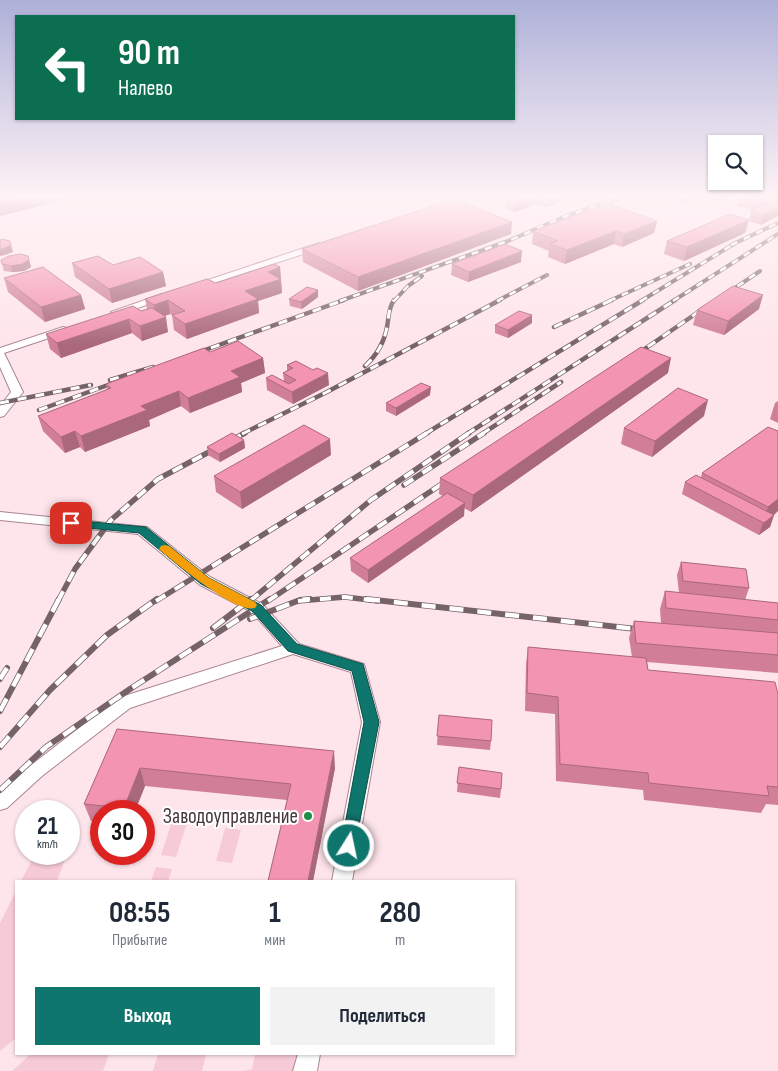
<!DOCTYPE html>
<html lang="ru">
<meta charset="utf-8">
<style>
:root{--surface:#fff;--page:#f2f2f3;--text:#1f2937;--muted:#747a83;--accent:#0f766e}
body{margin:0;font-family:"Sofia Sans Condensed",sans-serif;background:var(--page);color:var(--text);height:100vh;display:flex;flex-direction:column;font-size:19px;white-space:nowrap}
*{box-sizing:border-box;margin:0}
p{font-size:16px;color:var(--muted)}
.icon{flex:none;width:28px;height:28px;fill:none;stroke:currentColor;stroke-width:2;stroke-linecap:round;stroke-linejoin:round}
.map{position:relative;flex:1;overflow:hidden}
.side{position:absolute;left:15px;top:880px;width:500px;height:175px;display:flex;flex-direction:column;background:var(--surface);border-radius:0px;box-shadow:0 1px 4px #0004}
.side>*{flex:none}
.hud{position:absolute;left:15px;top:15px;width:500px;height:105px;border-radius:0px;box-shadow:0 1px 4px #0004;background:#0b6e4f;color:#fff;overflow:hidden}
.fabs{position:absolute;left:708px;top:135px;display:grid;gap:10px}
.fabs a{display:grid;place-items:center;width:55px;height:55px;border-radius:0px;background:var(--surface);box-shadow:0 1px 4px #0004;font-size:25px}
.speed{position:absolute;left:15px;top:800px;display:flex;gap:10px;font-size:25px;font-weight:700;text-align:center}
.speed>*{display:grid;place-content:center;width:65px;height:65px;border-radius:50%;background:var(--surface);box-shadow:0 1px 4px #0004;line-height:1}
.speed small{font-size:12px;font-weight:400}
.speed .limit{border:8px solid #d22;background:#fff;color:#111}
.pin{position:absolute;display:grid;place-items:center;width:42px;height:42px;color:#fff;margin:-21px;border-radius:10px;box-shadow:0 2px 8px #0006}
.me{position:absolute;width:55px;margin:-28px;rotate:10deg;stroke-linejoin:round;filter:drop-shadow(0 0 4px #0008)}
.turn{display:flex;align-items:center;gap:18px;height:105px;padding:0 20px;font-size:22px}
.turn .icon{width:65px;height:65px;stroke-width:2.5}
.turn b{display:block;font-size:35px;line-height:42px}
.eta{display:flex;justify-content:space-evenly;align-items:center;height:85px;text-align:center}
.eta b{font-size:30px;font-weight:700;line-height:35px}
.cta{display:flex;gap:10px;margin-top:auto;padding:10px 20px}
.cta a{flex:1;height:58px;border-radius:0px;background:var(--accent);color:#fff;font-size:20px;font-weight:700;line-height:58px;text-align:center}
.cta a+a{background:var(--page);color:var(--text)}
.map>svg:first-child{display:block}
.green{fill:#f6cad6}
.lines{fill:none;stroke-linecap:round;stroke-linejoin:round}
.street-casing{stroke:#ab858f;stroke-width:2}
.street{fill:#fff;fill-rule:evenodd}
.rail-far3-casing{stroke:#766368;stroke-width:4}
.rail-far2-casing{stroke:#766368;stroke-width:4.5}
.rail-far1-casing{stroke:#766368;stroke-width:5.5}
.rail-casing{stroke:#766368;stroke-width:6}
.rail-far3{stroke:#fff;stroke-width:2.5;stroke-dasharray:7;stroke-linecap:butt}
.rail-far2{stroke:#fff;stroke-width:3;stroke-dasharray:9;stroke-linecap:butt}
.rail-far1{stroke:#fff;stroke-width:4;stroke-dasharray:11;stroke-linecap:butt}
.rail{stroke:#fff;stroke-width:4.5;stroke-dasharray:14;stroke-linecap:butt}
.wall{fill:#d17f98}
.shaded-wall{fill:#aa687c}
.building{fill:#f394b1;stroke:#aa687c}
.route{fill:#0f766e;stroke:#0a4d48}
.slow{fill:#f59e0b}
.poi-dot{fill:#1f8e46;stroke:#fff;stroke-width:2}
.labels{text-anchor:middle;stroke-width:4;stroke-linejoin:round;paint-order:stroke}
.near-poi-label{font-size:21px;fill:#48383c;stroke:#fff;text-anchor:end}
</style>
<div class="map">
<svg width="778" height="1071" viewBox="0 0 778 1071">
<rect width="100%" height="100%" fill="#fee5eb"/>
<path class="green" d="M172,821L187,823L176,857L161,855Z
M225,828L241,830L232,863L216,861Z
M35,854H67L57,881H21Z
M156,867L172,869L168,881H151Z
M16,891V1038L0,1051V923Z
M31,1054H109L103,1071H12Z
M158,1054H206L202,1071H153Z
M255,1054H302L299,1071H243L252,1069Z"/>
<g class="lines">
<defs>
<path id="street" d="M469,195H481L445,208L438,206Z
M319,243L323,246L322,248L198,288L195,289L190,286Z
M162,294L167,297L165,299L116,315L111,312Z
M63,327L67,328V332L4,353L23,392L4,416L0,417V406L11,392L0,367V348Z
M0,512L147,527L210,577L262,604L299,644L364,664L380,722L352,881H332L362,722L351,672L293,654L130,708L42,776L7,808L0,810V791L30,766L118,698L282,646L252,612L200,585L138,534L0,520Z
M298,1054H320L317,1071H293Z"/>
</defs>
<use href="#street" class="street-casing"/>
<use href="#street" class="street"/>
<defs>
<path id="rail-far3" d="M731,245L778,223
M726,294L760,271
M340,301L508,241L566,216L629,195
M394,301L408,286L422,276
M497,301L547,275
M609,301L690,264
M641,301L737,242
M673,301L778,234"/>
<path id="rail-far2" d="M554,327L612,300
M194,354L344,300
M633,357L707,306
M365,366C377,355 384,343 387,327C389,317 388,309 394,300
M110,380L153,367
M0,403L91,385
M39,410L119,381
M242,434L325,393L500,300
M425,434L643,300
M467,434L675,300
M482,434L561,382"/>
<path id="rail-far1" d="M404,485L484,433
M58,601L75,569L111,520L158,479L245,433
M156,601L427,433
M250,601L371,500L469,433
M268,601L452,477
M298,601L345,597L378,601"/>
<path id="rail" d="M366,599L645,630
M250,619L300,600L310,599
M213,628L251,599
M0,679L7,668
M0,711L59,599
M0,747L50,690L107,635L157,599
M0,790L46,747L130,689L270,599"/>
</defs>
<use href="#rail-far3" class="rail-far3-casing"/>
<use href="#rail-far2" class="rail-far2-casing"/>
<use href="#rail-far1" class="rail-far1-casing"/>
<use href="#rail" class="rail-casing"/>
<use href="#rail-far3" class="rail-far3"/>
<use href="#rail-far2" class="rail-far2"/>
<use href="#rail-far1" class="rail-far1"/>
<use href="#rail" class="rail"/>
</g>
<path class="wall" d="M518,195H562L561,202L546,207L536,204L514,212L505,208L506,199Z
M671,195H732L715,202L699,197L683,203L670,199Z
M756,195H778L761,225L749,221L751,211L753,210L737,206L739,200L754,201L756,200L755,199Z
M749,220L745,233L684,261L664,254L667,241Z
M657,221L654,233L622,247L614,244L565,264L548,257L549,251L532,244L533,231Z
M512,222L511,234L358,291L303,262L302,249Z
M28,256L31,267L24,271L12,272L4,271L2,264Z
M521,262L468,282L451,275L452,264Z
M72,263L113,265L163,272L166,286L112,303L75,277Z
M280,267L282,293L258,301L259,313L187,339L174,330L172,315L170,314L164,316L168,332L142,341L132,333L61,358L50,349L46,334L147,309L145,299L216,283Z
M4,278L81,295L85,309L45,322L8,292Z
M318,290V297L302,309L290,306L289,299Z
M759,309L724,335L693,325L697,310Z
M532,323L508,338L495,333V325Z
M210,352L263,358L265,373L241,383L242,392L190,413L181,406L149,420L150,426L85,452L80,447L65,453L43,431L38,416L107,390L106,384Z
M287,365L313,370L329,385L293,404L267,390L266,378L284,381L283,373L287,371Z
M668,373L471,512L464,508V516L368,583L351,571L350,558L443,496L439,494L440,478Z
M430,395L396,416L386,411V403Z
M778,401V423L770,419L775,403Z
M704,416L652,457L621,444L624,428Z
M768,427L774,515L770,527L759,535L682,494L685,482L701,477L702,473Z
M244,440L245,448L220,462L208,455L207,447Z
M331,455L242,509L216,492L214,476Z
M681,562L749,588L745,600L778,603V673L647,662L648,670L778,694V805L766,804L761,813L644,800L643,790L556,781L555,714L525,711L526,664L528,647L632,657L629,638L634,621L661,623L660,609L665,591L679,593L677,575Z
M439,715L491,741L490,750L437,745Z
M117,729L335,768L313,881H268L287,800L145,786L135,811H101V822L91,821L84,804Z
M459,767L501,789L500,798L457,792Z"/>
<path class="shaded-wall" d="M33,195H85L0,216V203Z
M537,195L536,204L514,212L515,202Z
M556,195H562L561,202L546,207L547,198Z
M685,195H699V197L683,203Z
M717,195H732L715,202Z
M776,195H778V199L769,203L771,197Z
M765,200L763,206L755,211L757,204Z
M778,208V216L761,225L763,215Z
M749,220L745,233L684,261L687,247Z
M657,221L654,233L622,247L624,234Z
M512,222L511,234L358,291V277Z
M616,231L614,244L565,264L567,250Z
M10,241L13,252L5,255L0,256V249Z
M522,251L521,262L468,282L469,272Z
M29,260L31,267L24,271L12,272L11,266Z
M280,267L282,293L258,301L259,313L187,339L185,324L245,291L268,272Z
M163,272L166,286L112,303L109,289Z
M318,290V297L302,309L301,302Z
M81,295L85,309L45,322L41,307Z
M763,295L759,309L724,335L728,321Z
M168,300L170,314L156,319L154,305Z
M532,315V323L508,338V330Z
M166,317L168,332L142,341L140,326Z
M129,319L132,333L61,358L57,343Z
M263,358L265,373L241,383L242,392L190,413L188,398L231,371Z
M671,358L668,373L471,512L473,495Z
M328,373L329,385L293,404L292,392Z
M431,387L430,395L396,416V408Z
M179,391L181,406L149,420L150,426L85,452L81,436L141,406Z
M708,400L704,416L652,457L655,441Z
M75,431L80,447L65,453L61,437Z
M330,439L331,455L242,509L240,492Z
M244,440L245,448L220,462L219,454Z
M778,499V511L774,515L770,527L759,535L768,507Z
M465,503L464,516L368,583V570Z
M334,751L335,768L313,881H308Z
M140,768L145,786L135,811H125L124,808Z"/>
<path class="building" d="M0,195H33L0,203Z
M518,195H537L515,202L506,199Z
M538,195H556L547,198Z
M763,195H776L771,197Z
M742,198L754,201L758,198L765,200L757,204L739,200Z
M778,198V208L763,215L751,211Z
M454,199L512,222L358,277L302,249Z
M607,203L657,221L624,234L616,231L567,250L550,244L558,241L533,231Z
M730,214L749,220L687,247L667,241Z
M2,239L10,241L11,245L3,249H0V240Z
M505,244L522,251L469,272L452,264Z
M20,254L28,256L29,260L22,264L11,266L2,264L1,260L9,256Z
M98,256L113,265L140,257L163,272L109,289L72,263Z
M274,264L280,267L268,272L281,279L245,291L258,299L185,324L172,315L185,311L168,300L154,305L145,299L207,279L216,283Z
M43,267L81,295L41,307L4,278Z
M733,286L763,295L728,321L697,310Z
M307,287L318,290L301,302L289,299Z
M133,306L141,311L152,308L166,317L140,326L129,319L57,343L46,334Z
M519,311L532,315L508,330L495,325Z
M238,341L263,358L231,371L240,377L188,398L179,391L141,406L147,410L81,436L75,431L61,437L38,416L111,388L106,384L204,348L210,352Z
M641,347L671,358L473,495L440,478Z
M296,361L313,370L317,368L328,373L292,392L266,378L272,375L289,384L296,380L283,373L293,368L287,365Z
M421,383L431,387L396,408L386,403Z
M678,388L708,400L655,441L624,428Z
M304,425L330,439L240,492L214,476Z
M768,427L778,431V499L768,507L702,473Z
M232,433L244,440L219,454L207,447Z
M696,475L774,515L764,523L685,482Z
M447,493L465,503L368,570L350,558Z
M681,562L746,569L749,588L683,581Z
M665,591L778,603V620L666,608Z
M634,621L778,633V655L636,643Z
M528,647L646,658L648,670L775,682L778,694V787L767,786L769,796L649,783L648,773L560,764L558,697L527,693Z
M439,715L492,720L491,741L437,736Z
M117,729L334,751L308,881H268L291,784L140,768L124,808L84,804Z
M459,767L502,773L501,789L457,783Z"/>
<linearGradient id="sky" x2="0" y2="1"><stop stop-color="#adb0d8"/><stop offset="0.57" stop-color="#fff3f6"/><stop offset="1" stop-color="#fff3f6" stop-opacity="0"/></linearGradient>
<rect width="778" height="345" fill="url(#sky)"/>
<path class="route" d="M71,520L146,527L209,578L261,605L297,644L363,664L379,722L354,851L349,853L343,851L341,846L364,722L352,671L288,651L252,611L201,584L139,533L67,526L65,523L67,521Z"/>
<path class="slow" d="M165,545L169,546L209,578L255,602L257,605L255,608C236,614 177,564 161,551L159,549L161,546Z"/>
<circle class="poi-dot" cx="308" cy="816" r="5"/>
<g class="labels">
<g class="near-poi-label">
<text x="298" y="823">Заводоуправление</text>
</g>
</g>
</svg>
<div class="fabs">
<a><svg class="icon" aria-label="search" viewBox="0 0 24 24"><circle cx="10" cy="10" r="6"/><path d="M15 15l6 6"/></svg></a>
</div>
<div class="speed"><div>21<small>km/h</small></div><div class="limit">30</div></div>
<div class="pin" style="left:71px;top:523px;background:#d93025"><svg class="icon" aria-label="arrive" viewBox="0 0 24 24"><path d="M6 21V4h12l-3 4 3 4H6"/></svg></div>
<svg class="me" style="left:349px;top:846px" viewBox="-20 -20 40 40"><circle r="17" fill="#0f766e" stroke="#fff" stroke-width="3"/><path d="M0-11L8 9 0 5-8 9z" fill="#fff"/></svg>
<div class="hud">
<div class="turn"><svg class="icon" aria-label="left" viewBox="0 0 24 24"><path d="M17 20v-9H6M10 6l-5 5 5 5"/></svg><div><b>90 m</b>Налево</div></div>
</div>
<section class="side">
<div class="eta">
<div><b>08:55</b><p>Прибытие</p></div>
<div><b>1</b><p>мин</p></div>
<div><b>280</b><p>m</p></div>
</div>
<div class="cta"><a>Выход</a><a>Поделиться</a></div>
</section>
</div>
